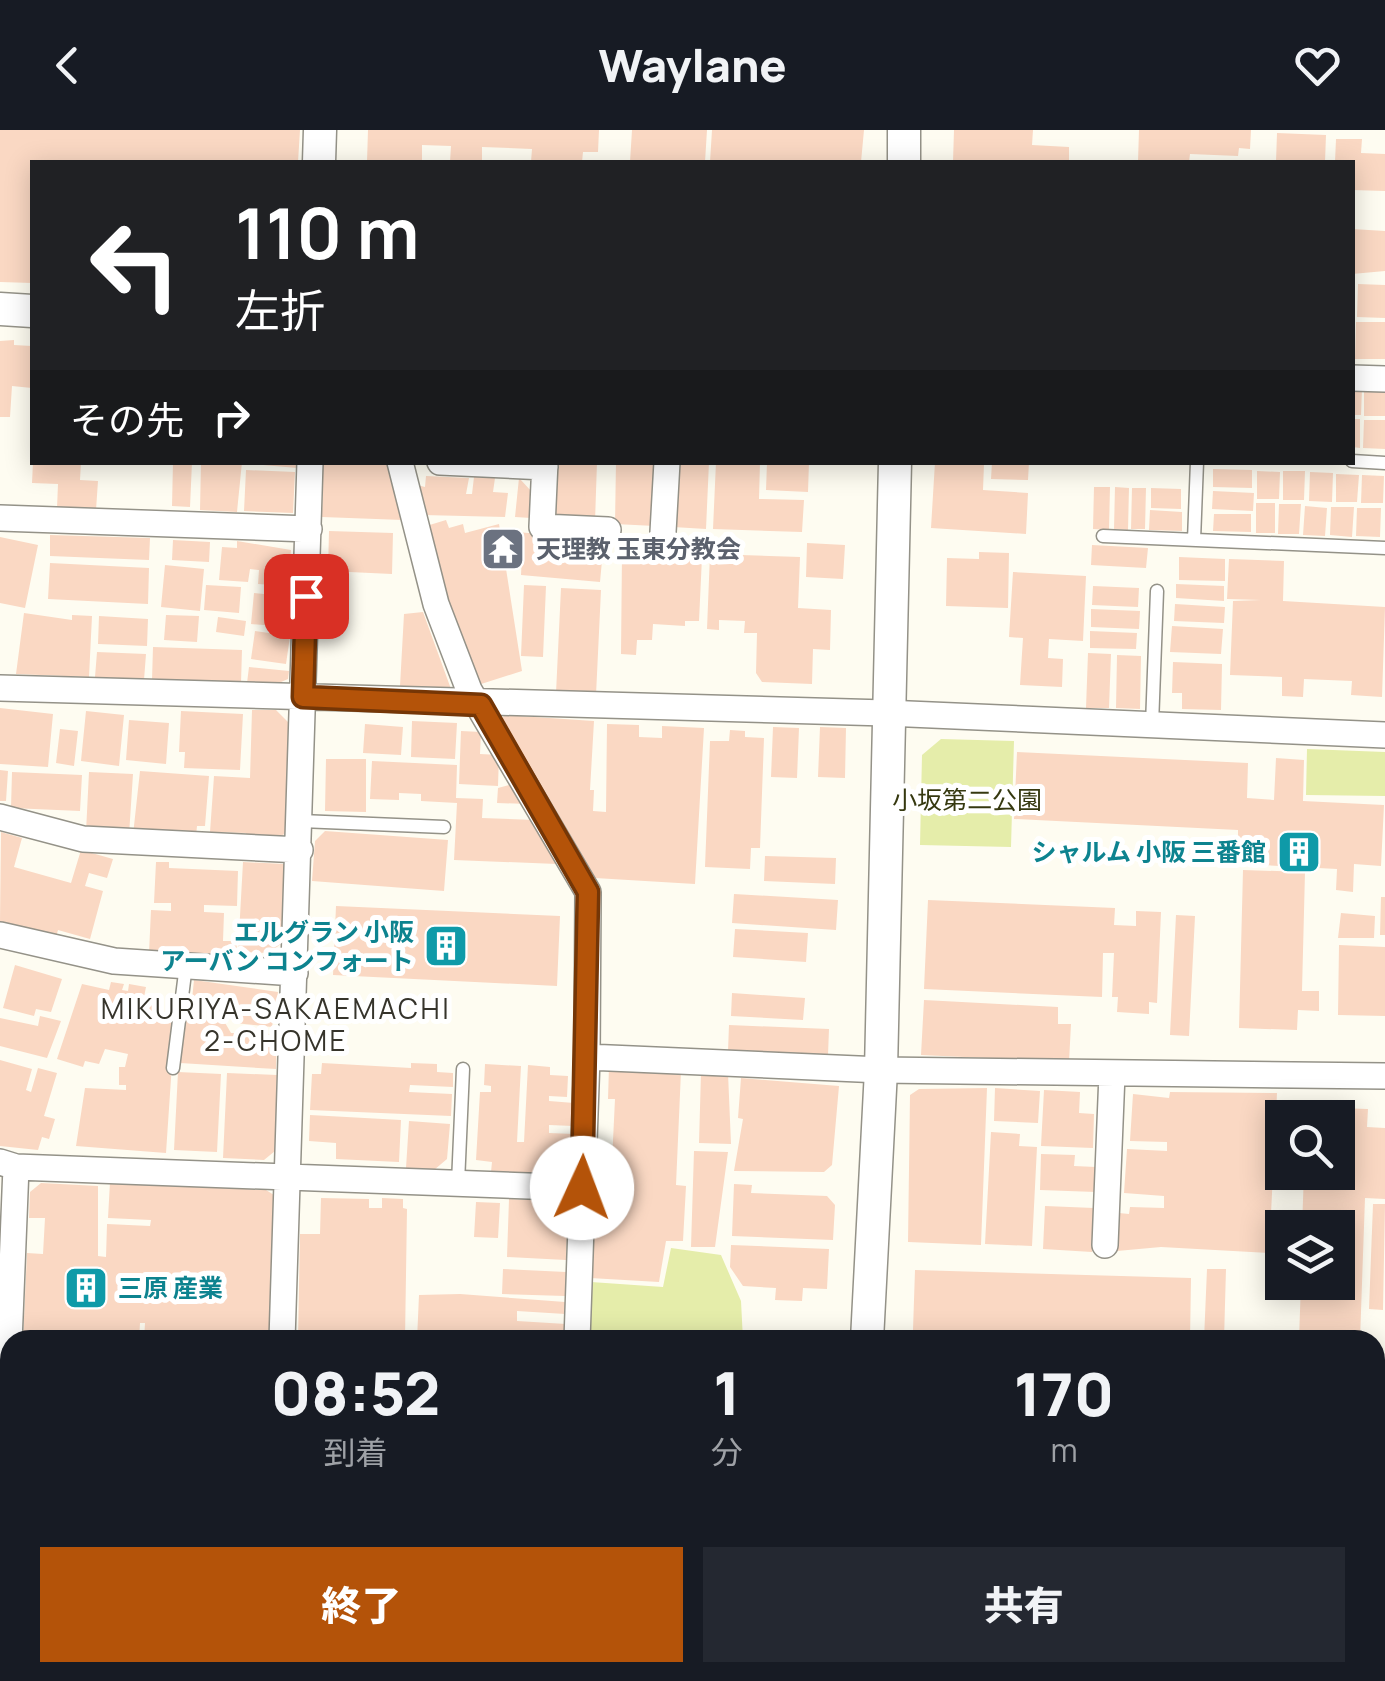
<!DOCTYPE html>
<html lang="ja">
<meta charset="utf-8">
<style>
:root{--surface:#171b24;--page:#242831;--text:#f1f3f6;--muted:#9ea1a6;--accent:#b45309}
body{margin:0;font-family:Manrope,"Noto Sans JP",sans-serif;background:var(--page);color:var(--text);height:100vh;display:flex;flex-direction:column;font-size:38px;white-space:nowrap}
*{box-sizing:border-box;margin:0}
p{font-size:32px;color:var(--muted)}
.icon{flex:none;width:55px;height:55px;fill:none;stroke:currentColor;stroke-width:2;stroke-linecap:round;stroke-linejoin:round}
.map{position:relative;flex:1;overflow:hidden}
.sheet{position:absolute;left:0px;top:1200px;width:1385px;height:352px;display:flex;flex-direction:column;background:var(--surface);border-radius:30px 30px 0 0;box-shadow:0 5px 25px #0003}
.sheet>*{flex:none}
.hud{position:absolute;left:30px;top:30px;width:1325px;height:305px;border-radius:0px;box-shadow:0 5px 25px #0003;background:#202124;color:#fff;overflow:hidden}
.fabs{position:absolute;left:1265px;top:970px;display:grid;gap:20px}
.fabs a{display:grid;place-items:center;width:90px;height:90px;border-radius:0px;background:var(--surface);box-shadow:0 5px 25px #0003;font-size:50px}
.pin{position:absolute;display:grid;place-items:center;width:85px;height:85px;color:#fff;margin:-42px;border-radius:20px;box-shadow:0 5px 15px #0006}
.me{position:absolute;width:110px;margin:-55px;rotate:2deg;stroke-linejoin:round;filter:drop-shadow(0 0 8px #0008)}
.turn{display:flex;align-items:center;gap:35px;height:210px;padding:0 40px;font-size:45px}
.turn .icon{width:130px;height:130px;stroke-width:2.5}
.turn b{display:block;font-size:70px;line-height:85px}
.then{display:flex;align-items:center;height:95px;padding:0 40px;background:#0003;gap:20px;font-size:38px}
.eta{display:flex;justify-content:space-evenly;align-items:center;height:170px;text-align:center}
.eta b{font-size:60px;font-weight:800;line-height:70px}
.action{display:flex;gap:20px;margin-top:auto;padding:20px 40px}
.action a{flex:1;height:115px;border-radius:0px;background:var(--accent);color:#fff;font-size:40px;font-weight:800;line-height:115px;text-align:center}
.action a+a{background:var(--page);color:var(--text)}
header{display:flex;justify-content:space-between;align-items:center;height:130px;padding:0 40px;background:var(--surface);font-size:45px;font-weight:800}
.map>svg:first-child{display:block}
.green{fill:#e5edaa}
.building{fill:#fad8c3}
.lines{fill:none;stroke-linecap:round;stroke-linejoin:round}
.service-casing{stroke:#949288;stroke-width:15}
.minor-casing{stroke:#949288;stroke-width:28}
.tertiary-casing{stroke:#949288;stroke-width:35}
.service{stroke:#fff;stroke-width:12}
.minor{stroke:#fff;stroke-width:25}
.tertiary{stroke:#fff;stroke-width:32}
.route-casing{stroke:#753606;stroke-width:25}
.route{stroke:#b45309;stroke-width:18}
.labels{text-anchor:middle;stroke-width:10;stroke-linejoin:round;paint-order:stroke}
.worship-label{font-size:25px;font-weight:bold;fill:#5b616d;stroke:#fff;text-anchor:start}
.park-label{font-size:25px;fill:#363910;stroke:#fff}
.culture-label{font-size:25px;font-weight:bold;fill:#0d838f;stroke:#fff;text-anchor:end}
.neighbourhood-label{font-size:28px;letter-spacing:2.5px;fill:#36342b;stroke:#fff}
</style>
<header><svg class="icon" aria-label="back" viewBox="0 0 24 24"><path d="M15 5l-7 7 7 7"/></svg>Waylane<svg class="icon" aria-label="heart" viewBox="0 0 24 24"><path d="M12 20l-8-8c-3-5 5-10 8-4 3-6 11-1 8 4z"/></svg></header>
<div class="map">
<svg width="1385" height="1551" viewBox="0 0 1385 1551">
<rect width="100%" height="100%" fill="#fefcf1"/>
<path class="green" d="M941,609L1014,611L1011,717L920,715L922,625Z
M1307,619L1385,622V666L1306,665Z
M671,1118L721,1125L741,1171L743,1210H590L591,1152L663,1157Z"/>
<path class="building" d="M0,0H300L298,32H32V153L0,152Z
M368,0H599L598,22H583L582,32H531L532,19L482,17V32H450L451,16L422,15V32H367Z
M632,0H707L705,32H630Z
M712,0H864L861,32H710Z
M954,0H1033L1032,15L1069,17V32H953Z
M1139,0H1251L1250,19L1239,18L1238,26L1190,24L1189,32H1138Z
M1277,3L1326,5L1325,32H1276Z
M1336,9H1362L1361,23L1385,24V61L1352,60V32H1335Z
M1352,99L1385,101V141L1352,144Z
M1358,154L1385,155V188L1357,187Z
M1356,192H1385V229H1355Z
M14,210V215L32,216V258L12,256L10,287H0V211Z
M1352,258H1362L1361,285H1352Z
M1364,258L1385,259V286H1364Z
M1352,289H1360V318L1352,317Z
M1364,290H1385V319L1363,318Z
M33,332H81L80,350L98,351L96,380L57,378L58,354L32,353Z
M173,332H192L190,377L172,376Z
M201,332H242L237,382L200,380Z
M263,332H297V338L263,335Z
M323,332H389L403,390L322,387Z
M556,332H597L595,392L554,390Z
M616,332H656L655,396L615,394Z
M676,332H709L706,399L673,397Z
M716,332H760L759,369L804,370L802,402L713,399Z
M767,332H809L808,362L766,360Z
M935,332L984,334L983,360L1028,363L1026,404L931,398Z
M992,332H1029L1028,350L991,349Z
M1213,339L1252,340V358L1213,357Z
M246,340L295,342L293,383L244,381Z
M1257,341L1280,342L1279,369H1257Z
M1283,341H1305L1304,370H1283Z
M1310,342L1333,343L1332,372L1309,371Z
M1336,344L1359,345L1357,372H1336Z
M1362,345L1384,346L1383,373H1361Z
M426,346L469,348L466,364H472L474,347L495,348L493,362L508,363L505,387L423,385L417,355L425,357Z
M519,348L533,363L531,388L515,387Z
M1094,357H1110L1109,400L1093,399Z
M1115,357L1129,358L1128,400L1114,399Z
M1132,358H1146L1145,399H1131Z
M1151,358L1181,359V379L1151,378Z
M1213,361L1254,363L1253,381L1212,379Z
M1256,373H1275V403H1256Z
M1279,374H1301L1299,404H1278Z
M1305,376L1327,378L1325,406L1303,405Z
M1331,377H1354L1352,407L1330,405Z
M1357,378H1381L1380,407L1356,406Z
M1150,380L1182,382V401L1149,400Z
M1214,384H1251V402L1213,401Z
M446,390L449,398L463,394L465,403L499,394L522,541L478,555L423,397Z
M329,401L393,403L392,444L328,441Z
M516,402L604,409L600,452L521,445L522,423H514Z
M50,405L150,408L149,430L50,426Z
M0,407L38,415L25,478L0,473Z
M173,410L210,412L209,432L172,430Z
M237,411L291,420L287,456L258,454L259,440L250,439L248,452L219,450L222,417L237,418Z
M807,413L845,415L843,449L806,447Z
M1092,415L1148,418L1146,438L1091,435Z
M979,422L1009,423L1008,478L946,476L947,428L979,429Z
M622,423L702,427L699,491H685V496L653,494L652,510H637L636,525L621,524Z
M710,424L800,427L798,478L831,480L830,520L813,519L812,554L762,552L756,543L757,503H744L745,491L719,490V500L707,499Z
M1179,427L1225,429V451L1179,450Z
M1229,429L1284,431L1283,471L1385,477L1382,567L1351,565L1352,551L1304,549L1303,567L1282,566V547L1230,545L1233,471L1261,470L1227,469Z
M50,433L149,438L148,474L48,469Z
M165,435L204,439L200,481L161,477Z
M1013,442L1086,446L1083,511L1049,509L1048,528L1063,529L1062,557L1020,555L1023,508L1009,507Z
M1176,454L1224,456V471L1176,468Z
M206,455L241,457L239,483L204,480Z
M524,455L546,456L543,527L521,526Z
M1093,456L1139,458L1138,477L1092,475Z
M561,458L601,460L596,565L556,563Z
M254,463L293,467L290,497L251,494Z
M1175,474L1225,477L1224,493L1174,491Z
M1091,479L1140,481L1139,499L1091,497Z
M423,482L451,559L400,556L404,484Z
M24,483L72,490V485L92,486L89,547L16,544Z
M166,485L199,486L197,512L164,510Z
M99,486L148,489L147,516L98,514Z
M218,487L246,491L244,506L216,502Z
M1172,496L1223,499L1221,524L1170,522Z
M255,501L290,506L286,534L251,529Z
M1090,501L1137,503L1136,519L1090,518Z
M153,517L242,520L241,553L152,550Z
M97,522L146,524L144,550L95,547Z
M1088,523L1111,524L1109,578H1086Z
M1117,525L1141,526L1140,579L1116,578Z
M1173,532L1222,534L1221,580L1182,579V563H1172Z
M249,537L289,541L288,549L274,555L247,553Z
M0,578L53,584L48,637L0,634Z
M252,580H276L289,593L286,703L274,710L245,708L246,703L210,702L214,646L250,648Z
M86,581L124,585L119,636L81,631Z
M181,581L243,584L240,640L184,638L185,622H179Z
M504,585L594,591L590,660H594L593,681L606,682L607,594L639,595V607L662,608V596L704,598L695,754L595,748L500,595Z
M129,590L169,593L166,634L126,630Z
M412,591L457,593L455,629L411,627Z
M365,594L403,597L401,625L363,623Z
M773,597L799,598L797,648L771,647Z
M820,597L846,598L845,648L818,647Z
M60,599L78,601L74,636L56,633Z
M730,600L745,601V607L764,608L760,718H751L750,739L705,737L710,611H729Z
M461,601L481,602L480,624L499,625L498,656L459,654Z
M1017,622L1248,633L1247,668L1274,670L1276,628L1304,630L1303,671L1384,675L1381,736L1354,734L1353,762L1336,760L1337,739L1243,734L1245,711L1238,710V700L1014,689Z
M326,629H366V682L325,681Z
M372,631L457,635L456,668L483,669L482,688L535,690L557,734L454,730L457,673L421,671V664L399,663V670L370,669Z
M0,640L8,641L6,671H0Z
M140,641L209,646L205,696H197L196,706L133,705Z
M12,642L82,645L80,681L11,678Z
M89,642L133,644L129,705L86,702Z
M517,653L527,674L497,673L498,658Z
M325,701L448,710L444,761L312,751L315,711Z
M1,702L22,708L14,737L71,753L81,720L113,729L107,748L89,743L85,756L103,761L90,809L58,800L56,807L0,792Z
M765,726L836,728L835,754L764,751Z
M156,732H169V738L238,741L237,776L204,775V782L224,783L223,811H237L236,826L149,823L151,780L171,781V773H154Z
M243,732L284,734L282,813L269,823L238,822Z
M1243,740L1305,742L1302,861H1319V881L1298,880L1297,900L1239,898Z
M734,764L838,770L836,800L732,793Z
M1381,767H1385V805H1380Z
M928,770L1115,778L1114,795L1136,796V781L1161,782L1157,873L1149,872V884L1117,882L1118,867H1112L1114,823H1103L1102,867L924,859Z
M336,776L560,786L557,856L333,845Z
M1341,783L1375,786L1374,808H1338Z
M1176,785L1195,786L1189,906L1170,905Z
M735,799L808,803L806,832L733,827Z
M1339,815L1385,817V886L1338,885Z
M15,835L62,849L51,882L36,879L34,886L3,878Z
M194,850L278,862L272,897L235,893L236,883L191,879Z
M111,852L124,854L122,860L128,861L129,854L146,857L144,867L163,871L160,887L175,889L166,1023L76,1016L85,958L126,960V955H119V937H125L128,924L105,919L99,934L85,931L83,937L57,929L82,854L109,860Z
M732,863L805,868L803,890L731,886Z
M924,870L1058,877V894H1071L1069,932L921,925Z
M40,886L61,891L47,928L0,916V888L38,896Z
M182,889L224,891L231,903L277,905L276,939L180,933Z
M729,895L829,899L828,925L728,921Z
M0,930L32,939L26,960L31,962L38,938L57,943L44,986L55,989L49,1009L42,1007L38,1020L0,1016Z
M322,933L411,938V933L437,934V942L453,943V957L410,955L409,962L452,964L451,986L310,980L312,944H321Z
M485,934L521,936L517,1012H524L528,935L550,937V945L568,946L567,967L549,966V971L574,973L573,996L549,995V1003L574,1004L572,1034L559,1046L491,1042L492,1032L476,1030L480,962H491V956L484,955Z
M609,937L681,941L676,1055L686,1056L683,1111H666L659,1152L590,1148L595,1051L611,1052L615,969H608Z
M178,942L221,944L217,1022L174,1020Z
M227,943L277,945L275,1021L264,1030L223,1028Z
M701,943H728L731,1014L699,1013Z
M741,948L839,956L832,1035L824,1042L734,1041L743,989L738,988Z
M987,958L981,1115L908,1112L910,965L919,959Z
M995,958L1040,961L1038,993L994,991Z
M1044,960L1080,962L1079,983L1094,984L1093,1018L1041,1016Z
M1170,962L1277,963L1269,1123L1161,1117L1117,1121L1119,1083L1129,1084L1130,1077L1164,1078V1066L1124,1063L1127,1019L1167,1021V1012L1130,1011L1133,964L1169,968Z
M1306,977L1368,979L1367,997L1385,998V1069L1365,1068L1360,1210H1299L1301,1152H1338V1098H1302L1304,1042H1338V988H1306Z
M310,985L401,990L399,1032L336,1029V1013L309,1011Z
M409,991L450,994L447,1029L434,1040L406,1038Z
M991,1002L1020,1004L1019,1016L1037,1017L1032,1116L985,1114Z
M694,1021L728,1022L715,1117H691Z
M1041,1024L1075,1025L1074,1036L1096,1037V1062L1040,1060Z
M110,1052L266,1060L274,1065L269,1210H144L145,1193H140L139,1210H23L27,1123L43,1124L45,1088H29L30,1062L41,1053L98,1056V1126L106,1127L107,1094L150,1096L151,1090L108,1088Z
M734,1054L752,1055L751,1063L827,1066L835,1075L833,1110L732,1106Z
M321,1068L369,1069V1078H382V1068L403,1069V1078L407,1079L405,1210H298L300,1104H320Z
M509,1069L559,1071L568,1083L566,1130L507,1127Z
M476,1072L500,1073L498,1108L474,1107Z
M1373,1074H1385L1383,1180L1369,1179Z
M1045,1076L1094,1078L1092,1122L1043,1119Z
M731,1115L829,1119L827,1159L803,1158L802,1171L775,1170L776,1158L743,1156L730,1137Z
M503,1139L566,1142L565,1166L502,1164Z
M1207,1139H1226L1224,1210H1204Z
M915,1140L1191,1148L1190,1210L1033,1205V1210H977L978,1203L913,1200Z
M460,1164L565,1172V1184L517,1181V1191L566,1194V1210H417L419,1165Z
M1375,1237L1381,1238L1380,1254H1375Z
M1375,1318L1383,1319L1378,1443H1375Z
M1375,1458L1385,1459L1384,1482L1375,1481Z
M407,1542H466V1550L407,1547Z
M901,1542H1079V1551H900Z
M1091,1542H1126L1125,1551H1091Z
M1150,1542H1252V1551H1149Z
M1308,1542H1375L1374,1551H1307Z"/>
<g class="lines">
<defs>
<path id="service" d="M1352,331L1385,333
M1103,406L1385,418
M1194,410L1197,332
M1152,595L1157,461
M301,691L444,697
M173,938L186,835
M458,1053L463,939"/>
<path id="minor" d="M1352,248L1385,249
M400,332L436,474L469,560L588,762L587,927L577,1210
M440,332L545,337
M545,332L542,397L608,400
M0,388L309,399
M663,402L667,332
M0,558L886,583L1385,605
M0,687L83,709L300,720
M0,805L114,831L295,843
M587,927L881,940L1385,946
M0,1032L16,1037L582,1058
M1105,1115L1112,944
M282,1210L310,332
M0,1438L16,1037
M272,1551L273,1542
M565,1551V1542"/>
<path id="tertiary" d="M319,32L320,0
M904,32V0
M0,179L32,181
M867,1210L881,940L895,332
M850,1551L851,1542"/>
</defs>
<use href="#service" class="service-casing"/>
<use href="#minor" class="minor-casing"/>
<use href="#tertiary" class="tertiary-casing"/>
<use href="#service" class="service"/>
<use href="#minor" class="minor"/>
<use href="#tertiary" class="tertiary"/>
</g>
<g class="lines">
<defs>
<path id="route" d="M306,466L303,567L481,575L588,762L582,1058"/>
</defs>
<use href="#route" class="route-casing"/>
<use href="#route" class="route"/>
</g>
<defs>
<symbol id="temple-square" viewBox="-11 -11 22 22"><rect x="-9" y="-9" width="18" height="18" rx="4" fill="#6b7280" stroke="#fff"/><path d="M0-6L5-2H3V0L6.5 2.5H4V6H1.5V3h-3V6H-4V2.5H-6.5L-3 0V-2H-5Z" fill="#fff"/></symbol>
<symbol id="building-square" viewBox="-11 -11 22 22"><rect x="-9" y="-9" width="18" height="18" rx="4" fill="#0f9aa8" stroke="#fff"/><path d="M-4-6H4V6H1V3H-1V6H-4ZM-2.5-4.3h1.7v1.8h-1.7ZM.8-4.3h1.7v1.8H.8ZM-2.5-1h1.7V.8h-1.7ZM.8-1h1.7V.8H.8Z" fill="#fff"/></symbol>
</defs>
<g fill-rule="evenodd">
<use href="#temple-square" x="478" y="394" width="50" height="50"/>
<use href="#building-square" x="1274" y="697" width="50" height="50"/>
<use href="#building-square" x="421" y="791" width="50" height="50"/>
<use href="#building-square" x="61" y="1133" width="50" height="50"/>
</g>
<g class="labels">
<g class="worship-label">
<text x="536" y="428">天理教 玉東分教会</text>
</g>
<g class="park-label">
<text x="967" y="679">小坂第二公園</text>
</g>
<g class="culture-label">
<text x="1266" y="731">シャルム 小阪 三番館</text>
<text x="414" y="811">エルグラン 小阪<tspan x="414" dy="29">アーバン コンフォート</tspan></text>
<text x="118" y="1167" text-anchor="start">三原 産業</text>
</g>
<g class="neighbourhood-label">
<text x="276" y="889">MIKURIYA-SAKAEMACHI<tspan x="276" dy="32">2-CHOME</tspan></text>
</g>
</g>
</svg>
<div class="fabs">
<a><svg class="icon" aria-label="search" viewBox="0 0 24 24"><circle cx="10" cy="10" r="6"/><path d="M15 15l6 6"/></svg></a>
<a><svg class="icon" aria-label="layers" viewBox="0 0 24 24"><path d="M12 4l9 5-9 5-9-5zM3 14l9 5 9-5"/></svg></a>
</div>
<div class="pin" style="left:306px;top:466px;background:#d93025"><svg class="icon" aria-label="arrive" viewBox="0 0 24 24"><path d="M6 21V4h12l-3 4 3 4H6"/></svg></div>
<svg class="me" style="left:582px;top:1058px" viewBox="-20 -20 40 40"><circle r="19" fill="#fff"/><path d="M0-13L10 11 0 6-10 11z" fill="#b45309"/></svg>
<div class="hud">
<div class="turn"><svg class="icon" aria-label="left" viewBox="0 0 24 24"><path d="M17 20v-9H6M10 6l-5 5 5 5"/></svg><div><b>110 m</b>左折</div></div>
<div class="then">その先<svg class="icon" aria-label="right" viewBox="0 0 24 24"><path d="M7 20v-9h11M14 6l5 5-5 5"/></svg></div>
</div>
<section class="sheet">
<div class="eta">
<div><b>08:52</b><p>到着</p></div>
<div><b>1</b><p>分</p></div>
<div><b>170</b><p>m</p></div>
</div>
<div class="action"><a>終了</a><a>共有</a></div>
</section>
</div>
